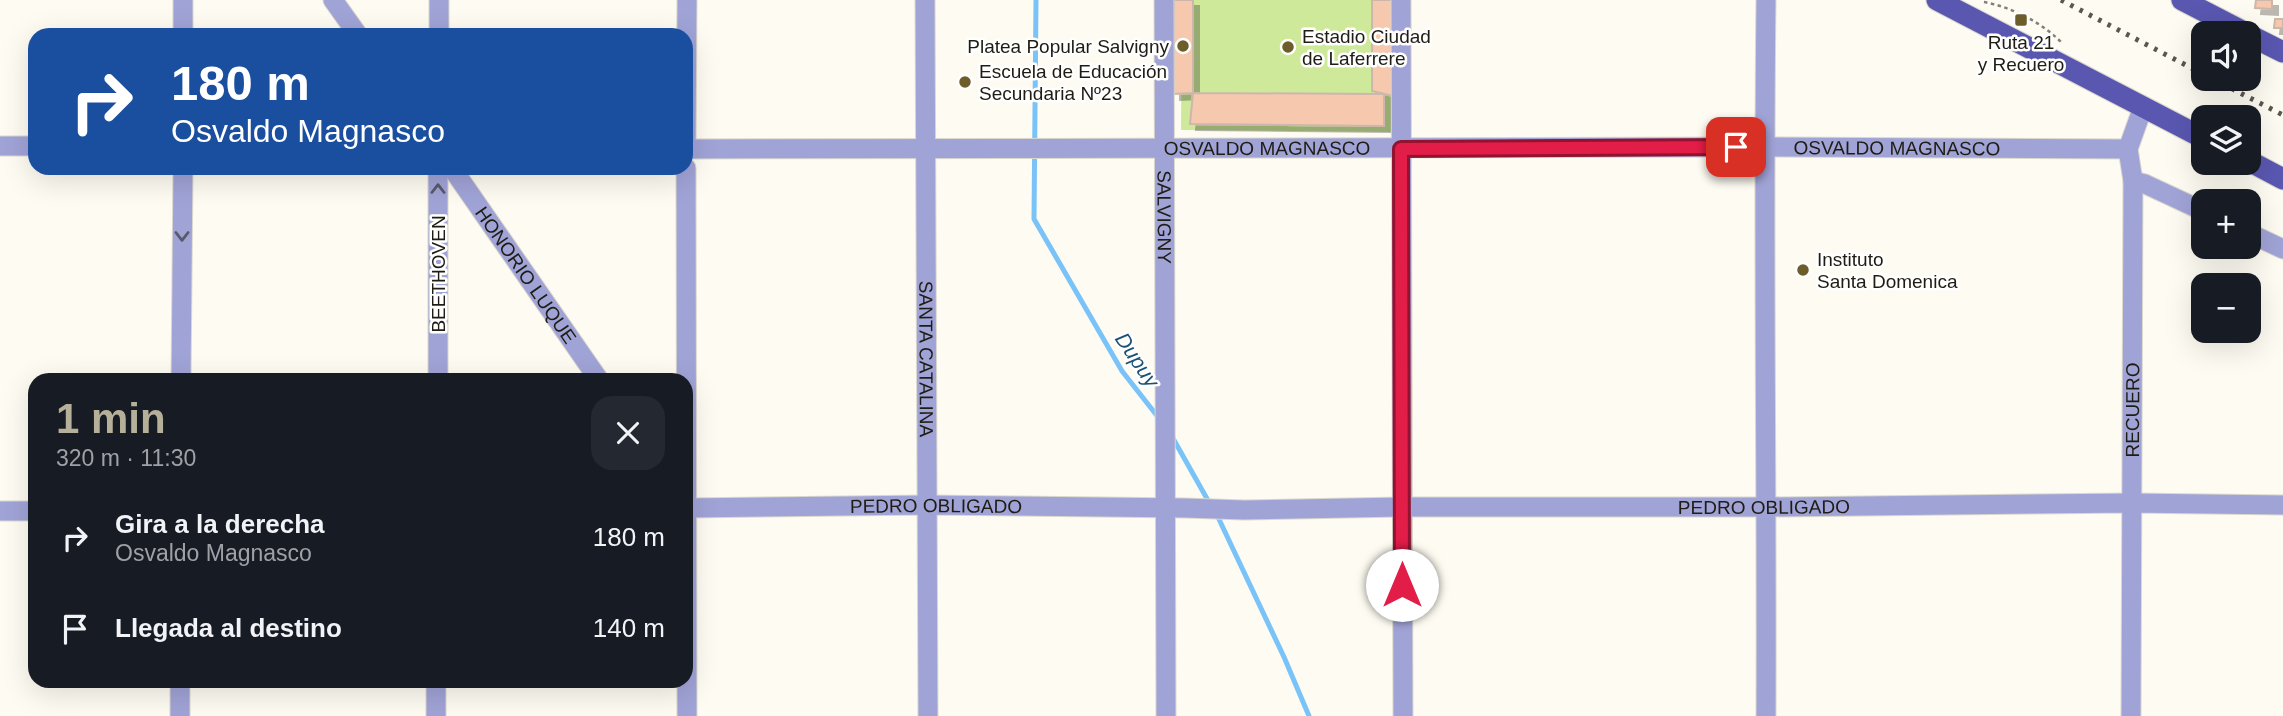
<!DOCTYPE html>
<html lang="es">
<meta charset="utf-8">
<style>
:root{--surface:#171b24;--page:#242831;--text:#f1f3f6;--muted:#9ea1a6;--accent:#b6b09a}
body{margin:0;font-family:Helvetica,sans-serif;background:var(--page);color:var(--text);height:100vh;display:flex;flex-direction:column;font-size:26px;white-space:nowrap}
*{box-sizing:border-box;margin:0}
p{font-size:23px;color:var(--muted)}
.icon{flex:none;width:38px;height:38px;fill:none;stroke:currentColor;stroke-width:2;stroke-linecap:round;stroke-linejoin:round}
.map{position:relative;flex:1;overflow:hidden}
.details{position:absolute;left:28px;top:373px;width:665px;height:315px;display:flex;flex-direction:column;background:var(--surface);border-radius:21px;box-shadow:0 7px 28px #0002}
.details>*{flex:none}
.guide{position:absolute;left:28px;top:28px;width:665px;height:147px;border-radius:21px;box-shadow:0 7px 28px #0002;background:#1a4fa0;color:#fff;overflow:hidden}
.buttons{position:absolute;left:2191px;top:21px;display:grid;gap:14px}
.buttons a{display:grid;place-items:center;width:70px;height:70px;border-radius:14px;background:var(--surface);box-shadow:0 7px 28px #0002;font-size:35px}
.pin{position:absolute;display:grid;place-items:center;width:60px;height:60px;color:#fff;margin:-30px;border-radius:14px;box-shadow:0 4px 10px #0006}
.me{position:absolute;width:77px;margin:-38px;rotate:0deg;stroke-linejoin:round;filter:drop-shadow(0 0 5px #0008)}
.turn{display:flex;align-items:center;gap:24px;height:147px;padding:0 28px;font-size:32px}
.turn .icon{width:91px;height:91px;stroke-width:2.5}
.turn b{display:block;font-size:49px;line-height:60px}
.round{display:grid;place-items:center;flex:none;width:74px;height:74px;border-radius:21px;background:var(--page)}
.summary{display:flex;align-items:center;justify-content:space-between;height:119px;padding:0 28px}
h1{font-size:42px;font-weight:800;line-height:52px;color:var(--accent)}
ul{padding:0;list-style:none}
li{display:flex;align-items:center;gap:21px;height:91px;padding:0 28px}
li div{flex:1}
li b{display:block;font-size:26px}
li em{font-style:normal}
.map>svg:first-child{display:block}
.green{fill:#cfe99b}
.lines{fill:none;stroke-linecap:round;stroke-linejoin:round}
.stream{stroke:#7ac3f8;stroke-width:5}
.building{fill:#f6c9af;stroke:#cdb6aa;stroke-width:2;filter:url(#shadow)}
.minor-casing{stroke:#dad7ce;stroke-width:21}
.major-casing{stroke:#dad7ce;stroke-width:23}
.path{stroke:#838078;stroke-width:2.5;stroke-dasharray:3.5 3.5;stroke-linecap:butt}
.minor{stroke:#a0a3d6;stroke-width:19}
.major{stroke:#5a57b1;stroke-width:21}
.rail{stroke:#5a574e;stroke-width:5;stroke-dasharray:3.5 7;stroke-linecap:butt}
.oneway{stroke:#59596b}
.route-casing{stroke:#92132f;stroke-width:18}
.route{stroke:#e11d48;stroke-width:12}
.poi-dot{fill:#6d5d2a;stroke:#fff;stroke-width:2.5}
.labels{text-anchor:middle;stroke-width:5;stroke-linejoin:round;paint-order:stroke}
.poi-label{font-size:19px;fill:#1f1c14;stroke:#fff;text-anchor:start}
.street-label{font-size:19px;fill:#1f1c14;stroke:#fff}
.water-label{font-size:21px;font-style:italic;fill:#1b5174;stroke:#fff}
</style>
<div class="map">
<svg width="2283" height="716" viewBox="0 0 2283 716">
<defs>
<filter id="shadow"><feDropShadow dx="6" dy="6" stdDeviation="0" flood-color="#0004"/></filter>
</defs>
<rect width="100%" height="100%" fill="#fefbf2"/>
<path class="green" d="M1182,0H1394L1393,132L1181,130Z"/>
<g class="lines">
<path class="stream" d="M1036,0L1034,219L1122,371L1158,417
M1170,433L1210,504
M1217,515L1284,657L1309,716"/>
</g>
<path class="building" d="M1174,0H1193V93L1174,94Z
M1372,0H1392L1393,96L1372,91Z
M2256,0H2272V9L2255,8Z
M2275,19H2283V28H2274Z
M1193,93L1384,94V126L1190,124Z"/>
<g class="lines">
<defs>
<g id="minor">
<path d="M333,0L358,35"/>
<path id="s1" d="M925,0L928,716"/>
<path id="s2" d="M1164,0L1166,716"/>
<path d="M1401,0L1403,716"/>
<path d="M183,35V0"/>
<path d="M439,35V0"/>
<path d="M686,143L687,0"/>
<path d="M0,146H35"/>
<path id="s3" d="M686,149L1764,147L2128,149"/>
<path id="s4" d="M452,168L599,380"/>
<path d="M686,168L687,716"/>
<path d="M2133,181L2145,184L2203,211"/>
<path d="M2249,233L2283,249"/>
<path d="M181,380L183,168"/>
<path d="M438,380V168"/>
<path id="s5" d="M686,508L926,505L1185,508L1244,510L1401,507H1767L2131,503L2283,505"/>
<path d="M0,511H35"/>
<path d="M180,716V681"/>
<path d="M436,716V681"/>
<path d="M1766,716C1767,477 1763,239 1766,0"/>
<path id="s6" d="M2131,716L2133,181L2128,149L2143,107"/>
</g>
<path id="major" d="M1937,0L2203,138
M2182,0L2246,33
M2249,35L2283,52
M2249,161L2283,179"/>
</defs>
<use href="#minor" class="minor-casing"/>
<use href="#major" class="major-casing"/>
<path class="path" d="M1984,2C2011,7 2041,22 2061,42"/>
<use href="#minor" class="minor"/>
<use href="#major" class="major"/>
<path class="rail" d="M2061,0L2203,74
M2213,79L2283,115"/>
</g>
<defs><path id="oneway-chevron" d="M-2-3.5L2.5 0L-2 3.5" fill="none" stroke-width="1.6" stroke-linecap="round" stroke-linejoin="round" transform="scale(1.75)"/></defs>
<g class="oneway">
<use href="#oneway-chevron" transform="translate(438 189) rotate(-90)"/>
<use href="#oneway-chevron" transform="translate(182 236) rotate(90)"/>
</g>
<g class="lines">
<defs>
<path id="route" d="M1402,585L1401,149L1736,147"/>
</defs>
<use href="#route" class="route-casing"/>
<use href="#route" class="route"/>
</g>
<g class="poi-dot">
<rect x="2014" y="13" width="14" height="14" rx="3.5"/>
<circle cx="1183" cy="46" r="7"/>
<circle cx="1288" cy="47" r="7"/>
<circle cx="965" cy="82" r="7"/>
<circle cx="1803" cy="270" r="7"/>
</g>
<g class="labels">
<g class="poi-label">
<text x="1302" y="43">Estadio Ciudad<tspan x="1302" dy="22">de Laferrere</tspan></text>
<text x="2021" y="49" text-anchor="middle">Ruta 21<tspan x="2021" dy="22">y Recuero</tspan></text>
<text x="1169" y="53" text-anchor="end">Platea Popular Salvigny</text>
<text x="979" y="78">Escuela de Educación<tspan x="979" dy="22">Secundaria Nº23</tspan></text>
<text x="1817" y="266">Instituto<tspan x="1817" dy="22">Santa Domenica</tspan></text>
</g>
<g class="street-label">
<text dy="7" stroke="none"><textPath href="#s3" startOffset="1211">OSVALDO MAGNASCO</textPath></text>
<text dy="7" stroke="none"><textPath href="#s3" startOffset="581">OSVALDO MAGNASCO</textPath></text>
<text dy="7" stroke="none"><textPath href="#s2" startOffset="217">SALVIGNY</textPath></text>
<text transform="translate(438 274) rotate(-90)" y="7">BEETHOVEN</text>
<text dy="7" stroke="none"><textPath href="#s4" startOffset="130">HONORIO LUQUE</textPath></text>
<text dy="7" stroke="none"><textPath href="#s1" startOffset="359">SANTA CATALINA</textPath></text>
<text dy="7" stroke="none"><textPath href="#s6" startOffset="306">RECUERO</textPath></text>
<text dy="7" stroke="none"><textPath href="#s5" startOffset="250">PEDRO OBLIGADO</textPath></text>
<text dy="7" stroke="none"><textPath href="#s5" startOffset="1078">PEDRO OBLIGADO</textPath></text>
</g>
<g class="water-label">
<text transform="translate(1137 360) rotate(56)" y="7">Dupuy</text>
</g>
</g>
</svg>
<div class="buttons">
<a><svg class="icon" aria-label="sound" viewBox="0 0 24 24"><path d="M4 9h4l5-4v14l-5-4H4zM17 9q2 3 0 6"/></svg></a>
<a><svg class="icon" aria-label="layers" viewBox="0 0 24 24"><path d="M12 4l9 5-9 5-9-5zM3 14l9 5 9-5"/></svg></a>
<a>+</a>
<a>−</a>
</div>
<div class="pin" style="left:1736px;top:147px;background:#d93025"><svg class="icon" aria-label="arrive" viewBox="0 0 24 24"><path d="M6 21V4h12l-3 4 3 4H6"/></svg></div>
<svg class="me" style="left:1402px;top:585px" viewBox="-20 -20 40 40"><circle r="19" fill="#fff"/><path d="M0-13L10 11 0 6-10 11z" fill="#e11d48"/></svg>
<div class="guide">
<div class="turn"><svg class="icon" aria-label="right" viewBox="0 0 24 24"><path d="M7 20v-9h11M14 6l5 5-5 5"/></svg><div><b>180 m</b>Osvaldo Magnasco</div></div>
</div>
<section class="details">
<div class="summary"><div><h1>1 min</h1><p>320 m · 11:30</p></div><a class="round"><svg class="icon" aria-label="close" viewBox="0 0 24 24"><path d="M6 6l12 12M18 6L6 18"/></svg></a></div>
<ul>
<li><svg class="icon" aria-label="right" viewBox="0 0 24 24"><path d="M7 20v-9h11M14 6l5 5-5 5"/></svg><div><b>Gira a la derecha</b><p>Osvaldo Magnasco</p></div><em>180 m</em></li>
<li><svg class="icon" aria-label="arrive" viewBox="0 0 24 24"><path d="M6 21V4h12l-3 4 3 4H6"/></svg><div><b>Llegada al destino</b></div><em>140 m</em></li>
</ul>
</section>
</div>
